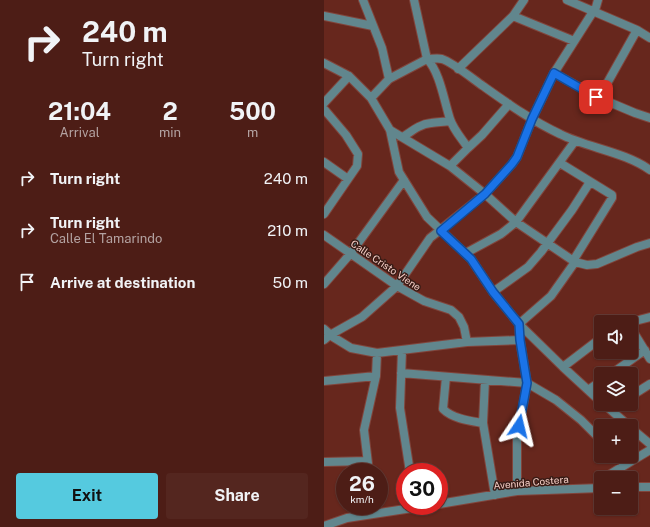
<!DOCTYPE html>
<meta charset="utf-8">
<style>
:root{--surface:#4d1d16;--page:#54261f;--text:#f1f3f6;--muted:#b3a2a1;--line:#643b35;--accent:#55cadf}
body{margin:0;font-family:"Public Sans",sans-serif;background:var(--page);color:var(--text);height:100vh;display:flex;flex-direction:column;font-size:15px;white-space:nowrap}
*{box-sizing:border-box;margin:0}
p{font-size:13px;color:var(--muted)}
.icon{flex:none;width:22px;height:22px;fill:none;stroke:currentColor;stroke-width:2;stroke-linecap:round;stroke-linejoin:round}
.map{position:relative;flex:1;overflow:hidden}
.panel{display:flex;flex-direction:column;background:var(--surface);width:324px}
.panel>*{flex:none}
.guide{background:#4d1d16;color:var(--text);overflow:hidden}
.buttons{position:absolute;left:270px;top:315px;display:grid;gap:8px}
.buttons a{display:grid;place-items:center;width:44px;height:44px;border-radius:4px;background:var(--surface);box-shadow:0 1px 3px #0004,0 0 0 1px var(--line);font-size:20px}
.speed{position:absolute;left:12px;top:463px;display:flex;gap:8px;font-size:20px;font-weight:700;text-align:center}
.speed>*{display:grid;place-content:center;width:52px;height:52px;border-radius:50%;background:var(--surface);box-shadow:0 1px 3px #0004,0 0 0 1px var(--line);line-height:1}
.speed small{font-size:10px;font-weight:400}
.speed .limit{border:6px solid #d22;background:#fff;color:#111}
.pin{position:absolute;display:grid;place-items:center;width:34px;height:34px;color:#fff;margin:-17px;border-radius:8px;box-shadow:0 2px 6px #0006}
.me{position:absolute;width:44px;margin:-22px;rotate:10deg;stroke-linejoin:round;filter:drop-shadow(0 0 3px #0008)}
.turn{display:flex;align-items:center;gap:14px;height:84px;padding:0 16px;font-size:18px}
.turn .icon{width:52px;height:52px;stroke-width:2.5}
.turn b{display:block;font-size:28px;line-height:34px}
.eta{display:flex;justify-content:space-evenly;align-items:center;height:68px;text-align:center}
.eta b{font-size:24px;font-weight:700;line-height:28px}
.primary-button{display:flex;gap:8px;margin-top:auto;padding:8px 16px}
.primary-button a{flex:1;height:46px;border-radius:4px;background:var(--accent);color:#111;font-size:16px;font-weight:700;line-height:46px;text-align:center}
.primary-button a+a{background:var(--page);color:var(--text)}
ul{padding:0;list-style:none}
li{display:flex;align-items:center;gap:12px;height:52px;padding:0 16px}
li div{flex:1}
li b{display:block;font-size:15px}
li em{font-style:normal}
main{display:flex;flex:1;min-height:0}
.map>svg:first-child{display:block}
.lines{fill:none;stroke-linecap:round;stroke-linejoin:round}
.street-casing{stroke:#81453c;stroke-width:10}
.street{stroke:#61868d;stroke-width:8}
.route-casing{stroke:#114b97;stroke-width:10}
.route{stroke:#1a73e8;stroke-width:7}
.labels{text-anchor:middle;stroke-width:3;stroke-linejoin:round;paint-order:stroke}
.street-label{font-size:10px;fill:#f7cfc7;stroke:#391c16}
</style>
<main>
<section class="panel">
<div class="guide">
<div class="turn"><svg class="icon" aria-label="right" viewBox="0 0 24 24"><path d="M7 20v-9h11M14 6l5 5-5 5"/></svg><div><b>240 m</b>Turn right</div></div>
</div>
<div class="eta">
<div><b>21:04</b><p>Arrival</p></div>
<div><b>2</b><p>min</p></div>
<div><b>500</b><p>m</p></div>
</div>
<ul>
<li><svg class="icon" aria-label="right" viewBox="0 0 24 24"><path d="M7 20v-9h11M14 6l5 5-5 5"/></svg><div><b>Turn right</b></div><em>240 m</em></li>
<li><svg class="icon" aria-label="right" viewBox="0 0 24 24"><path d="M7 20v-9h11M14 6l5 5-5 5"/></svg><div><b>Turn right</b><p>Calle El Tamarindo</p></div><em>210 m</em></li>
<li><svg class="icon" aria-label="arrive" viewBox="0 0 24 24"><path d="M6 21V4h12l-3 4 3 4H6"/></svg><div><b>Arrive at destination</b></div><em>50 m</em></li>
</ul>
<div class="primary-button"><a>Exit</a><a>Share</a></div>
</section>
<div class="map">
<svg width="326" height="527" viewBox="0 0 326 527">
<rect width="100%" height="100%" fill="#67271d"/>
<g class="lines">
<defs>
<path id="street" d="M39,0L58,48L65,79
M90,0L103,59C107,59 114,58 118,59C128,62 149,79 159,86C183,103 208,121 236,134C264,148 301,152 326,170
M243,0L313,30L326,38
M0,16L49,26
M189,16L250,41
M0,63L25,76L47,98L66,130L75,172L103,217L147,259L169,292L195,324L239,367L277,402
M134,69L189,16L200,0
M230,73L273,97L311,113L326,118
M273,97L281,87L313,30
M47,98L65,79L103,59C116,72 120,101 126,119C129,129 138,139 144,148
M0,103L25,76
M0,109L22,135L34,154L33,166L0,214
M66,130L126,166L161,194L192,222L251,262L263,265L273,264L313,247L326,243
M79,137C88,131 96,124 107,123C114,122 120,122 126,121
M0,162L24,179
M236,163L288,195V198L249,261
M126,166L144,148L158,135L185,104
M0,235L73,286L100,301L127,310L135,317L140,327L143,342
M142,253L177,234L192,222L251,141
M0,284L27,253L80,180
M169,292L204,267L217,252L248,210L266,182
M307,322L326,317
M307,328L326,359
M0,329L9,337L27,348L53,353L143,342L196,340
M0,340L6,335L38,317L73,286L106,238L161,194L188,164L193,157L208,119L230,73L272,7L274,0
M78,350L76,408L86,472
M239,367L277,338
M77,373L203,383L232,400L257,420L277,440
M287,374L321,350
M122,377L119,409C129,419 147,421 159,423
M161,380L159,423L171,495
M0,381L52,376
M264,390L277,381
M307,396L326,384
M280,404L305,426
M286,409L294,404
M307,428L326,444
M292,456L301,465
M0,462L43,461
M45,472L40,430L52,376L53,353
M280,478L301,465L326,450
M307,487H326
M193,491V440L203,383L196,340L195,324L227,296L251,262
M115,504L193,491L277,488
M0,526L23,518L101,506"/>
</defs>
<use href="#street" class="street-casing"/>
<use href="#street" class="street"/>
</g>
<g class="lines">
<defs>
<path id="route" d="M195,426L203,383L196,340L195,324L169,292L147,259L117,231L161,194L188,164L193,157L208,119L230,73L272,97"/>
</defs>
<use href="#route" class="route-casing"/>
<use href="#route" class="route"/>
</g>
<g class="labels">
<g class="street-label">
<text transform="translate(62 265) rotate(34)" y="4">Calle Cristo Viene</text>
<text transform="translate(207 482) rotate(-5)" y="4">Avenida Costera</text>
</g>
</g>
</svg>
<div class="buttons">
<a><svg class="icon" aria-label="sound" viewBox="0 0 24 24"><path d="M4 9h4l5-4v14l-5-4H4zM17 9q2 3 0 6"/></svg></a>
<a><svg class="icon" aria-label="layers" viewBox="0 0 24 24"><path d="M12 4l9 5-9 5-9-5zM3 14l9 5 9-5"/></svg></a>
<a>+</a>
<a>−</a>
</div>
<div class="speed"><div>26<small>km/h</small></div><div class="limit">30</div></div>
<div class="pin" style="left:272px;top:97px;background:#d93025"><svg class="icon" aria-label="arrive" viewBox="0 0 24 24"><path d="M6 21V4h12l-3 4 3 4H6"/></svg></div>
<svg class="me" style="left:195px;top:426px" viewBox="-20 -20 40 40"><path d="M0-17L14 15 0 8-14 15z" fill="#1a73e8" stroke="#fff" stroke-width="4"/></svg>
</div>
</main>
